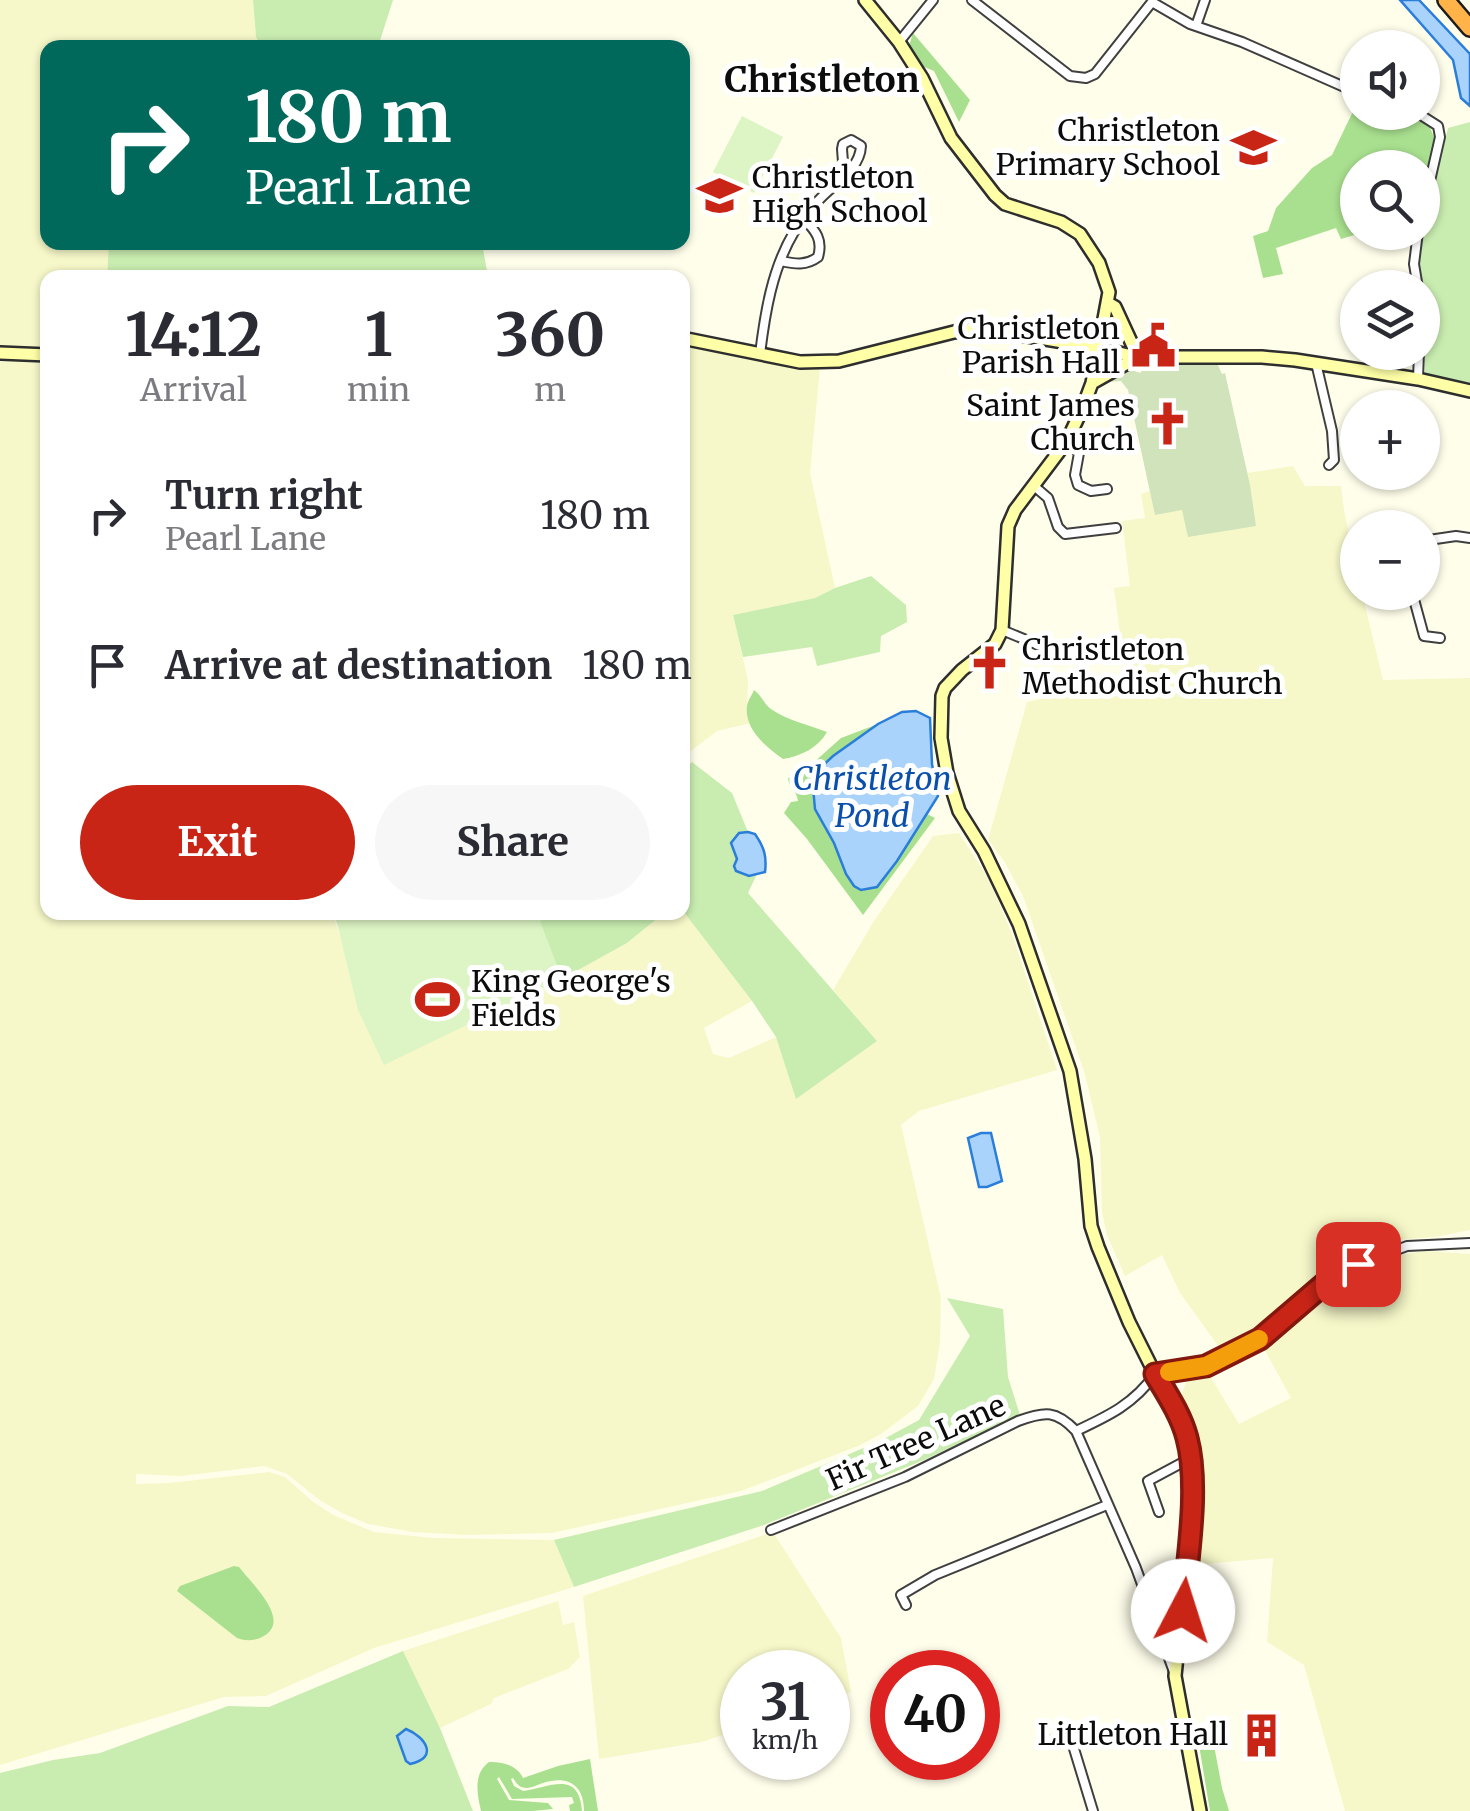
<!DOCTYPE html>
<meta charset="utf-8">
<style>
:root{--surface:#fff;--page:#f7f7f7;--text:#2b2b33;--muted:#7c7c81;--accent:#c92517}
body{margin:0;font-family:Merriweather,serif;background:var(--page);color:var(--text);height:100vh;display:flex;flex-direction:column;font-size:38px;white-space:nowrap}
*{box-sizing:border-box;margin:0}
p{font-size:32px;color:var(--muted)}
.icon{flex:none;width:55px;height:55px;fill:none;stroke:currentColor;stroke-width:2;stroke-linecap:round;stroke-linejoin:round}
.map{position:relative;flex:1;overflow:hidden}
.details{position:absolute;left:40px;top:270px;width:650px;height:650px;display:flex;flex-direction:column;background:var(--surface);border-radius:20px;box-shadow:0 2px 8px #0004}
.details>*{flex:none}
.hud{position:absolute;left:40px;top:40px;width:650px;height:210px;border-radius:20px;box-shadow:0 2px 8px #0004;background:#00695c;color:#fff;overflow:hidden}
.controls{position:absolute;left:1340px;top:30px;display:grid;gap:20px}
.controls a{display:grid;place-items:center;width:100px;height:100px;border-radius:50%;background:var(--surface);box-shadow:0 2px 8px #0004;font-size:50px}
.speed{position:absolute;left:720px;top:1650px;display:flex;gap:20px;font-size:50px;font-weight:700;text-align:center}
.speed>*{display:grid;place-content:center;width:130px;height:130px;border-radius:50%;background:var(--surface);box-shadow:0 2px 8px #0004;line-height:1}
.speed small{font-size:25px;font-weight:400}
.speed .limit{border:15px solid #d22;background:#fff;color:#111}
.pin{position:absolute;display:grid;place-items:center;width:85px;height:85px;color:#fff;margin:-42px;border-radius:20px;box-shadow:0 5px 15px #0006}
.me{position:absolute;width:110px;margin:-55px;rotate:5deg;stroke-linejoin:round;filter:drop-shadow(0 0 8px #0008)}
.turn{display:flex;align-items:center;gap:35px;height:210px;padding:0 40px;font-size:45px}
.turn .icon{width:130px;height:130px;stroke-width:2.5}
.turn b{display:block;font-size:70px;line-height:85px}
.eta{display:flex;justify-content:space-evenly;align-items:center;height:170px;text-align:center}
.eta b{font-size:60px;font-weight:700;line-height:70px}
.button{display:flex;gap:20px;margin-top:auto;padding:20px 40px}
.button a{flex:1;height:115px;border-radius:60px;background:var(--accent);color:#fff;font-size:40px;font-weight:700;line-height:115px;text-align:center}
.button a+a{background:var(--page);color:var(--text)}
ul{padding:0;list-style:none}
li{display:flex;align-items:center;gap:30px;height:150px;padding:0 40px}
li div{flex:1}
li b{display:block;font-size:38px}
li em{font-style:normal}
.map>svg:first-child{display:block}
.farmland{fill:#f6f8c9}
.green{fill:#c9edb1}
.forest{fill:#a9e08f}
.cemetery{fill:#d1e3ba}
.pitch{fill:#ddf4c4}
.water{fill:#aad3fc;stroke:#2a7eda;stroke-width:2.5}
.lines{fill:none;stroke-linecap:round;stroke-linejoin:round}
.street-casing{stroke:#3f3f3f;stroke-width:12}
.secondary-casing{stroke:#2e2e2e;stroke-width:16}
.highway-casing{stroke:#1d1d1d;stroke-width:20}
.street{stroke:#fff;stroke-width:8}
.secondary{stroke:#feffa6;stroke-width:11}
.highway{stroke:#ffb349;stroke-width:15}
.route-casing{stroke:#83180f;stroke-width:25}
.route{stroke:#c92517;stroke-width:18}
.slow{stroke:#f59e0b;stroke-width:18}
.labels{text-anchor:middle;stroke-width:10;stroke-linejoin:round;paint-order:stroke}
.poi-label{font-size:30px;fill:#0c0c0c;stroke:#fff;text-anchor:end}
.street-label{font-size:30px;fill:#0c0c0c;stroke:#fff}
.water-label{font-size:32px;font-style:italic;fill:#0a50aa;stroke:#fff}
.quarter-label{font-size:35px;font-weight:bold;fill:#0c0c0c;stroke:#fff}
</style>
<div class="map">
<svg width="1470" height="1811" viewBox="0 0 1470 1811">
<rect width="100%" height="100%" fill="#fffeeb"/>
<path class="farmland" d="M0,0H253L256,37L262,47L48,48V242L109,243L107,277L48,278L47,350L0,349Z
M683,344L771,363L820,368L810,473L835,588L815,598L733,615L748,680L747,705L751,723L717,731L683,757Z
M47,359L48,912L332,913L385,1064L562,979L627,943L664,913L683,911L752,1001L704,1028L713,1054L729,1058L776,1037L797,1098L877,1041L833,990L874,921L933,836L959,833L990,881L1012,934L1057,1070L919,1111L901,1125L941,1298L940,1343L934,1379L918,1406L881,1434L858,1446L741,1491L552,1533L466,1535L413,1532L368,1524L342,1513L321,1501L287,1474L264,1466L181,1476L136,1474V1484L169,1483L269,1472L285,1477L312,1501L333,1515L374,1532L433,1538L554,1540L574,1587L374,1648L266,1696L224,1697L0,1765V362Z
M1293,466L1305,486H1341L1344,510L1357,574L1358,592L1362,593L1383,680L1470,678V1230L1435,1237L1397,1240L1327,1274L1245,1343L1224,1354L1180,1293L1162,1255L1125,1276L1107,1235L1102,1212L1100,1137L1084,1071L1023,896L1004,861L988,840L1027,702L1086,689L1126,677L1114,588L1130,586L1122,521L1145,518L1141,494L1150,491L1155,515L1183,509L1189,537L1250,485L1247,473Z
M1425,1251L1470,1254V1811H1345L1304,1665L1267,1642L1273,1558L1194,1565L1203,1523L1201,1475L1197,1445L1181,1396L1187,1380L1207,1371L1239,1424L1291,1398L1261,1343L1282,1328L1335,1281L1385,1258Z
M773,1532L841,1638L851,1692L828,1700V1672H742V1728L702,1742L599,1759L583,1596Z
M558,1601L563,1625L574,1622L580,1657L568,1669L494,1698L491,1704L440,1728L403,1651Z"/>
<path class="green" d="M253,0H393L378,47L262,48L256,37Z
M1470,122V385L1427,376L1425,372L1424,286L1419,268V245L1448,128Z
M109,243H482L488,277H107Z
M871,576L906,605L907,622L881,636L880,652L817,666L812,647L743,657L733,615L815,598L835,588Z
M692,762L732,793L748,832L739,833L749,876L757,874L748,893L877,1041L796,1099L776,1037L752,1001L683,911V768Z
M536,913H664L627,943L562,979Z
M947,1298L1003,1309L1008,1377L1020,1415L924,1460L764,1525L574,1587L554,1540L762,1491L880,1441L919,1420L970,1336Z
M403,1651L440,1728L473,1811H0V1773L53,1760L100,1753L228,1706L269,1707Z"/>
<path class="forest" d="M913,33L970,100L959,122L934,71L922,66L909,46Z
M1357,103L1358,112L1406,113L1429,125L1436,142L1423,198L1422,168H1358V232L1361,233L1341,239L1336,228L1276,248L1283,274L1263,278L1253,236L1268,231L1276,208L1312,168L1332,155Z
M754,690C762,696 764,704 771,709C786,720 809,725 827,732C818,748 801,756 783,759C766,747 744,729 747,706C748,700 752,695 754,690Z
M878,724L833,756L816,772L813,787L815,809L834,843L846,874L888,872L927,814L935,818L863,915L807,839L784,813L791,802L798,801C797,791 789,788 788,778L803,772L841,738Z
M234,1566L239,1567C253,1585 295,1623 260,1638C251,1641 246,1641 237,1638L177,1591L180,1586Z
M1207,1735L1213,1740L1222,1788L1229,1811H1210L1199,1745Z
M590,1759L598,1811H584C584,1785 568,1775 543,1783C539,1784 532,1788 527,1788C519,1788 517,1784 513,1778L511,1779L514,1786L523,1791C549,1788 579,1769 582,1811H570L569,1805L574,1803L572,1797L512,1799L499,1777L497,1779L509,1800L548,1803L553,1809L533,1811H481C477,1793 473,1774 489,1762C502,1761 518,1766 523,1778L558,1766Z"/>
<path class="cemetery" d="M1149,363H1217L1222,374L1225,373L1250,485L1256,526L1188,537L1182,510L1155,515L1128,390L1121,381L1108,382L1132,370L1140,373Z"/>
<path class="pitch" d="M742,116L783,137L754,193L713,172Z
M332,913H557L540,921L562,979L384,1065L358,1010L337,923Z"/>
<path class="water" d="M1400,0H1419L1470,54V106L1461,98L1453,60Z
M916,711L930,718L932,764L938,796L897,861L877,887L861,890L854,886L846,874L834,843L815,809L813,787L816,772L833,756L878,724L902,712Z
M748,832L755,834C764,847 767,856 765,872L749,876L736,871L734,866L737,859L731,843L739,833Z
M981,1133H991L1002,1181L987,1187H979L968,1138Z
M406,1729C426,1737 439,1758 410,1764L406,1761L397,1736Z"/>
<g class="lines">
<defs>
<path id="street" d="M972,0L1070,76L1086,78L1095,74L1152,2
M1152,2L1190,24L1242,42L1358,93
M1196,26L1205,0
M899,42L933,0
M1416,112L1438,126L1440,137L1422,216
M781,261C795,264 806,266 818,257C823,240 816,231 804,219
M1418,288L1414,264L1418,232
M760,354C765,313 772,269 794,232C801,221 810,210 818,201C833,184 860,170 861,146L851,140L843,144L842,149L844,175
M1316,363L1332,431L1334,460L1329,465
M1418,379L1419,352
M1067,441L1079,453L1075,475L1078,485L1091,491L1107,489
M1034,486L1048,498L1058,527L1065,534L1116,528
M1422,541L1456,536L1470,538
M1412,592L1424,636L1440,638
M1002,630L1060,654L1091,652
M1159,1512L1148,1481L1189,1459
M771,1530L905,1477L1018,1421C1045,1411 1056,1410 1076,1431
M906,1605L901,1595L935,1575L1107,1505
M1174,1672L1136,1568L1076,1431C1108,1416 1134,1404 1155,1374L1206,1366L1260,1339L1337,1273L1407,1246L1470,1243
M1068,1729L1093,1811
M1052,1740L1070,1735"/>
<path id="secondary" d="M865,0L899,42L922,78L951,138L995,195L1005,204L1061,222L1080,234L1099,263L1109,292L1092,383L1083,407L1067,441L1015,510L1008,526L1002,630L995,644L962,670L945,688L942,696L941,738L947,773L959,811L984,851L1019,924L1070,1071L1085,1159L1091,1226L1098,1247L1129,1322L1155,1374L1175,1408L1187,1439L1193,1494L1175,1676L1200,1811
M1108,303L1115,307L1138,357
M682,338L800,362L839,361L954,332L979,328L1099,348L1136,357
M0,353L48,355
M1092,383L1138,357H1262L1295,360L1418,379L1470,391"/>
<path id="highway" d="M1446,0L1470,28"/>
</defs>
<use href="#street" class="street-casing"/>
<use href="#secondary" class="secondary-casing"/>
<use href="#highway" class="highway-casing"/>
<use href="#street" class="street"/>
<use href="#secondary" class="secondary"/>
<use href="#highway" class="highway"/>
</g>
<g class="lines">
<defs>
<path id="route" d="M1183,1611C1187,1560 1200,1487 1187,1438C1181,1415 1167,1394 1155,1374L1206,1366L1260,1339L1337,1273L1358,1264"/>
</defs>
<use href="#route" class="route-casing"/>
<use href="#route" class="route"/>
<path class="slow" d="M1169,1372L1206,1366L1259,1339"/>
</g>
<defs>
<symbol id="school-bare" viewBox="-9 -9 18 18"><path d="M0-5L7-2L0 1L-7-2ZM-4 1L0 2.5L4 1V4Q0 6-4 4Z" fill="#c92517" stroke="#fff" stroke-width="2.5" paint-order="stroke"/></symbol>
<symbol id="civic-bare" viewBox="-9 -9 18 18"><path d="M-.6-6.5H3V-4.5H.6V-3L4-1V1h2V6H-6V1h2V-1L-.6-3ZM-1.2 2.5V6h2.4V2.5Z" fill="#c92517" stroke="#fff" stroke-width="2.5" paint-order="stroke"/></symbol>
<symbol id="church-bare" viewBox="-9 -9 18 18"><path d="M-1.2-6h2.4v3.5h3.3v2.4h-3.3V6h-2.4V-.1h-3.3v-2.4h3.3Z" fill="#c92517" stroke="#fff" stroke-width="2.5" paint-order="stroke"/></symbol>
<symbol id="stadium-bare" viewBox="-9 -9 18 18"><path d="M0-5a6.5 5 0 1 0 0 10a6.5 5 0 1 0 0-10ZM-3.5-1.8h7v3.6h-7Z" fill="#c92517" stroke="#fff" stroke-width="2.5" paint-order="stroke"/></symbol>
<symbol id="building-bare" viewBox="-9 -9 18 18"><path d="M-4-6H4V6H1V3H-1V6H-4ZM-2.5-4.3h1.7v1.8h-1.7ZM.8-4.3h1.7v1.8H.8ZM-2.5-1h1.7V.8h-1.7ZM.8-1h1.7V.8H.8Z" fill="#c92517" stroke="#fff" stroke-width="2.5" paint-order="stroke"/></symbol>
</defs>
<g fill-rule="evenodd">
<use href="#school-bare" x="1222" y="116" width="63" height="63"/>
<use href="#school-bare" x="688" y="164" width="63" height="63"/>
<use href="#civic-bare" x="1122" y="314" width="63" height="63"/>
<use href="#church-bare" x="1136" y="392" width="63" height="63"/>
<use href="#church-bare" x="958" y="636" width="63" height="63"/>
<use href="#stadium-bare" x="406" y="968" width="63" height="63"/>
<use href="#building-bare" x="1230" y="1704" width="63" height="63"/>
</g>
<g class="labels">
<g class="poi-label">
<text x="1220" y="141">Christleton<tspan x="1220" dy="34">Primary School</tspan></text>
<text x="752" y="188" text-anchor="start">Christleton<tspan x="752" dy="34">High School</tspan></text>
<text x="1120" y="339">Christleton<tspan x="1120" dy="34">Parish Hall</tspan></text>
<text x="1135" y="416">Saint James<tspan x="1135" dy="34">Church</tspan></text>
<text x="1022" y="660" text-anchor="start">Christleton<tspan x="1022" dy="34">Methodist Church</tspan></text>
<text x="471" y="992" text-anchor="start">King George's<tspan x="471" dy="34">Fields</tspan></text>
<text x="1228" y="1745">Littleton Hall</text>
</g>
<g class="street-label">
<text transform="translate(916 1443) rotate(-24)" y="10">Fir Tree Lane</text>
</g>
<g class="water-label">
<text x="872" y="790">Christleton<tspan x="872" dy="37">Pond</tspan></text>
</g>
<g class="quarter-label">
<text x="822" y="92">Christleton</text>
</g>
</g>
</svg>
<div class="controls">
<a><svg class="icon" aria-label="sound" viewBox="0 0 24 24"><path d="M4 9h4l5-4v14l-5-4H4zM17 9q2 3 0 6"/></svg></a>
<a><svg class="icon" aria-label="search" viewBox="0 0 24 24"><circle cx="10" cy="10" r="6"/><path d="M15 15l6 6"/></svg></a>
<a><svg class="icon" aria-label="layers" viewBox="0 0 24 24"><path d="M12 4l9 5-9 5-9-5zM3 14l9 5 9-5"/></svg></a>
<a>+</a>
<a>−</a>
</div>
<div class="speed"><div>31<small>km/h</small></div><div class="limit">40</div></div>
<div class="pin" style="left:1358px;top:1264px;background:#d93025"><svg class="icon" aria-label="arrive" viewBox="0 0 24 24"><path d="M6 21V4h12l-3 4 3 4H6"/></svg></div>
<svg class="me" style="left:1183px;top:1611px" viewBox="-20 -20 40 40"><circle r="19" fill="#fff"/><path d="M0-13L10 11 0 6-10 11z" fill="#c92517"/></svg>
<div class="hud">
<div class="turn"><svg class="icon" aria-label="right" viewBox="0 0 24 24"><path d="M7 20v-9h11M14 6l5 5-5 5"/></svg><div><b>180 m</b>Pearl Lane</div></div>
</div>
<section class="details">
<div class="eta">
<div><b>14:12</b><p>Arrival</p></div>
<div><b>1</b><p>min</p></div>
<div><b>360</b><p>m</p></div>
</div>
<ul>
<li><svg class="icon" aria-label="right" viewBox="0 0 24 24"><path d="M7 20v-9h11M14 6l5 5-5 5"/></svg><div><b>Turn right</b><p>Pearl Lane</p></div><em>180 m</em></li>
<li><svg class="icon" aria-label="arrive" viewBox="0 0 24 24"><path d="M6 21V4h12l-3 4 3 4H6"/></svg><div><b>Arrive at destination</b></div><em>180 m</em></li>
</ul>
<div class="button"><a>Exit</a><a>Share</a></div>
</section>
</div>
